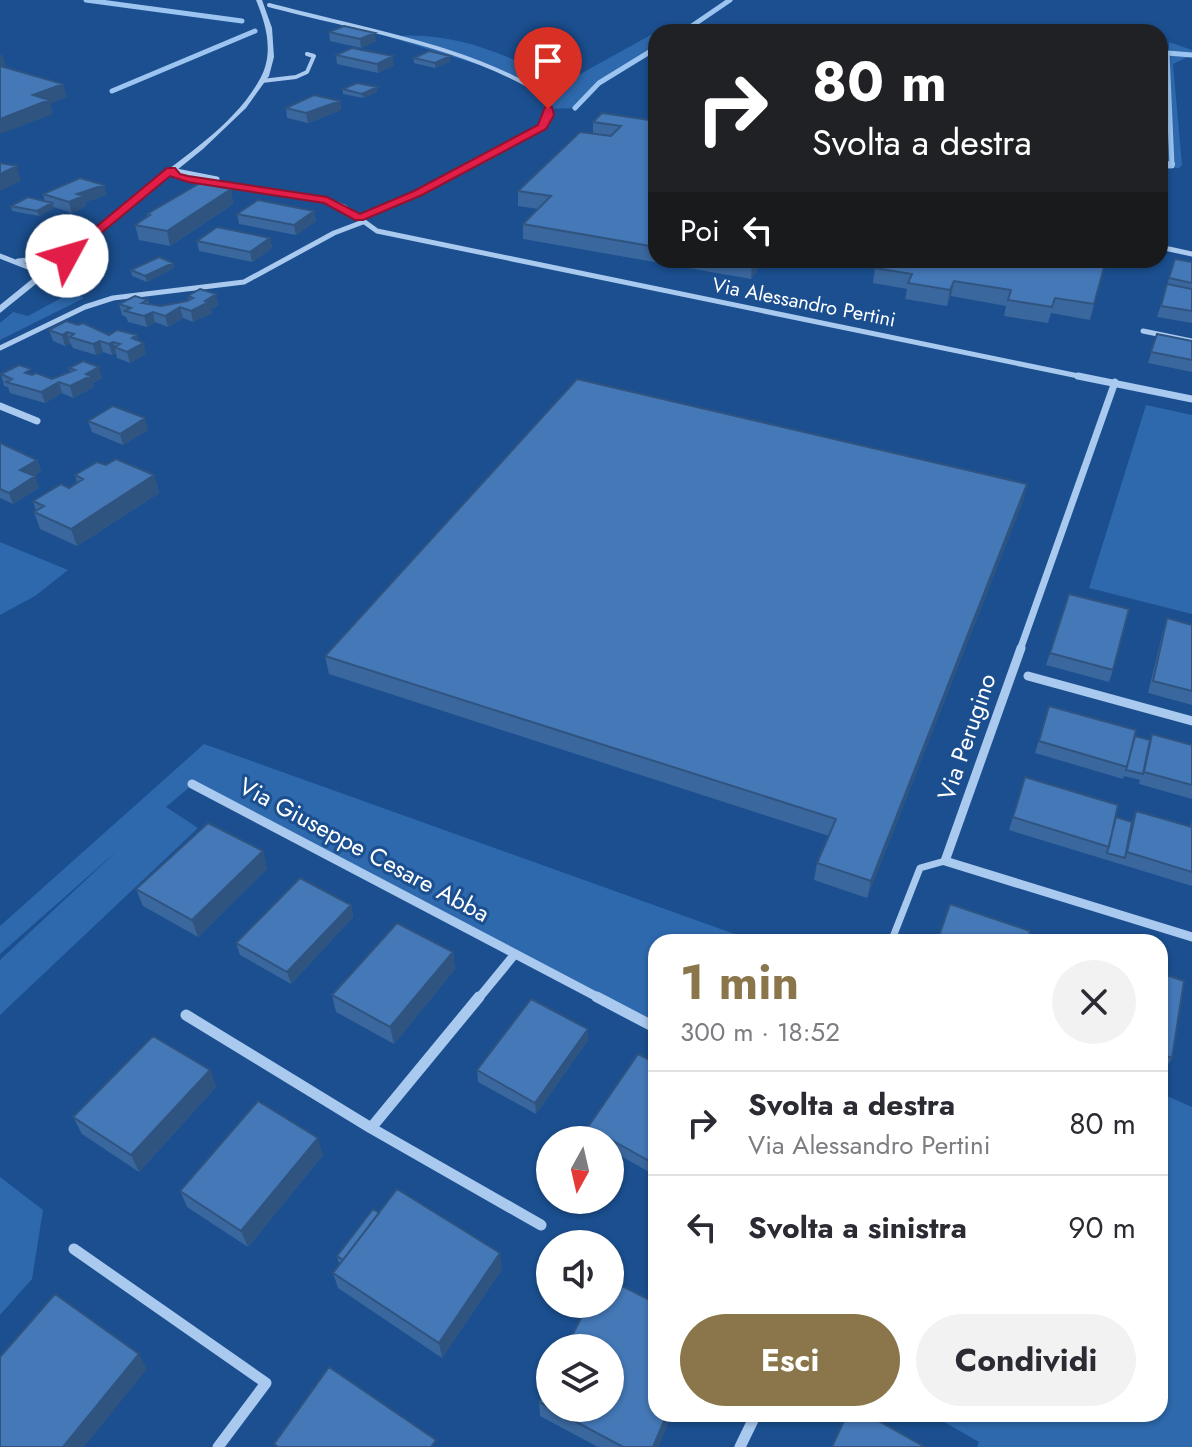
<!DOCTYPE html>
<html lang="it">
<meta charset="utf-8">
<style>
:root{--surface:#fff;--page:#f2f2f3;--text:#2b2b33;--muted:#7c7c81;--line:#e1e1e2;--accent:#8a764a}
body{margin:0;font-family:Jost,sans-serif;background:var(--page);color:var(--text);height:100vh;display:flex;flex-direction:column;font-size:30px;white-space:nowrap}
*{box-sizing:border-box;margin:0}
p{font-size:26px;color:var(--muted)}
.icon{flex:none;width:44px;height:44px;fill:none;stroke:currentColor;stroke-width:2;stroke-linecap:round;stroke-linejoin:round}
.map{position:relative;flex:1;overflow:hidden}
.sheet{position:absolute;left:648px;top:934px;width:520px;height:488px;display:flex;flex-direction:column;background:var(--surface);border-radius:24px;box-shadow:0 2px 6px #0004}
.sheet>*{flex:none}
.hud{position:absolute;left:648px;top:24px;width:520px;height:244px;border-radius:24px;box-shadow:0 2px 6px #0004;background:#202124;color:#fff;overflow:hidden}
.needle{width:52px;rotate:188deg}
.fabs{position:absolute;left:536px;top:1126px;display:grid;gap:16px}
.fabs a{display:grid;place-items:center;width:88px;height:88px;border-radius:50%;background:var(--surface);box-shadow:0 2px 6px #0004;font-size:40px}
.pin{position:absolute;display:grid;place-items:center;width:68px;height:68px;color:#fff;margin:-82px -34px;border-radius:50% 50% 50% 0;rotate:-45deg;box-shadow:0 0 8px #0007}
.pin .icon{rotate:45deg}
.me{position:absolute;width:88px;margin:-44px;rotate:51deg;stroke-linejoin:round;filter:drop-shadow(0 0 6px #0008)}
.turn{display:flex;align-items:center;gap:28px;height:168px;padding:0 32px;font-size:36px}
.turn .icon{width:104px;height:104px;stroke-width:2.5}
.turn b{display:block;font-size:56px;line-height:68px}
.then{display:flex;align-items:center;height:76px;padding:0 32px;background:#0003;gap:16px;font-size:30px}
.round{display:grid;place-items:center;flex:none;width:84px;height:84px;border-radius:42px;background:var(--page)}
.overview{display:flex;align-items:center;justify-content:space-between;height:136px;padding:0 32px}
h1{font-size:48px;font-weight:700;line-height:60px;color:var(--accent)}
.action{display:flex;gap:16px;margin-top:auto;padding:16px 32px}
.action a{flex:1;height:92px;border-radius:48px;background:var(--accent);color:#fff;font-size:32px;font-weight:700;line-height:92px;text-align:center}
.action a+a{background:var(--page);color:var(--text)}
ul{padding:0;list-style:none}
li{display:flex;align-items:center;gap:24px;height:104px;padding:0 32px;border-top:2px solid var(--line)}
li div{flex:1}
li b{display:block;font-size:30px}
li em{font-style:normal}
.map>svg:first-child{display:block}
.green{fill:#2e69ad}
.lines{fill:none;stroke-linecap:round;stroke-linejoin:round}
.stream-far1{stroke:#9cc4f0;stroke-width:5}
.stream{stroke:#9cc4f0;stroke-width:6}
.pedestrian{stroke:#a9c9ee;stroke-width:7}
.minor-far4{stroke:#a9c9ee;stroke-width:4}
.minor-far3{stroke:#a9c9ee;stroke-width:5}
.minor-far2{stroke:#a9c9ee;stroke-width:7}
.minor-far1{stroke:#a9c9ee;stroke-width:9}
.minor{stroke:#a9c9ee;stroke-width:11}
.tertiary{fill:#a9c9ee;fill-rule:evenodd}
.wall{fill:#3a679d}
.shaded-wall{fill:#305480}
.building{fill:#4478b7;stroke:#305480;stroke-width:2}
.route{fill:#e11d48;stroke:#92132f;stroke-width:2}
.labels{text-anchor:middle;stroke-width:6;stroke-linejoin:round;paint-order:stroke}
.far-street-label{font-size:20px;fill:#fff;stroke:#1b4f8f}
.street-label{font-size:24px;fill:#fff;stroke:#1b4f8f}
</style>
<div class="map">
<svg width="1192" height="1447" viewBox="0 0 1192 1447">
<rect width="100%" height="100%" fill="#1b4f8f"/>
<path class="green" d="M656,32V48L599,83L575,108L548,109L546,96L515,76L389,37C451,29 510,56 564,83Z
M1169,42L1192,50V55L1173,64L1182,165L1179,168H1160V165L1167,163L1169,112L1163,98L1169,94Z
M72,292L84,298L0,340V323L13,312L28,316Z
M1146,405L1192,415V614L1089,588Z
M0,542L68,570L35,596L0,615Z
M204,744L757,942H656V1028L192,785L166,807L198,828L0,1015V960L118,850L0,954V926Z
M1160,1093L1192,1107V1447H977L979,1442L930,1414H1160Z
M0,1177L43,1210L32,1279L0,1315Z"/>
<g class="lines">
<path class="stream-far1" d="M86,0L242,21
M683,32L730,0
M112,91L255,31
M575,108L599,83L656,48
M1160,165L1170,166
M1172,166L1167,53L1192,55"/>
<path class="stream" d="M1160,165L1172,164"/>
<path class="pedestrian" d="M891,942L920,868L945,861"/>
<path class="minor-far4" d="M269,5C358,29 469,46 546,96L549,115L542,127L469,166
M262,81L296,77L307,72L314,56L307,54"/>
<path class="minor-far3" d="M171,170L176,176L188,179L327,200L344,207L377,231L1088,378
M171,170L217,179
M359,218L418,193L473,164
M1169,249L1192,254
M0,256L38,271L39,278
M18,261L67,256
M1143,331L1192,341
M0,348L85,307L113,298L244,282L334,233L363,222"/>
<path class="minor-far2" d="M1078,376L1192,399
M0,406L37,421
M1020,650L1115,382"/>
<path class="minor-far1" d="M1021,648L945,861L1192,937
M1028,676L1192,721
M192,784L601,999
M478,999L515,954"/>
<path class="minor" d="M479,997L371,1128L541,1225
M597,997L656,1028
M186,1015L371,1128
M74,1249L266,1383L218,1447
M740,1447L756,1414"/>
<path class="tertiary" d="M256,0H262L272,28L274,57L269,76L246,108L203,149L0,313V305C49,265 98,226 147,186C187,154 237,123 261,77C274,52 266,24 256,0Z"/>
</g>
<path class="wall" d="M329,32L376,41L361,48L330,41Z
M336,55L394,65L378,73L337,64Z
M450,56V61L435,68L414,63V58Z
M343,89L377,92L363,98L343,94Z
M340,101L341,110L308,123L287,118L286,108Z
M656,121V260H764L751,279L523,239V224L538,209L518,206V191L593,134V122Z
M104,185L106,195L85,202L86,206L72,213L53,207L54,208L39,216L12,211L11,206L45,202L43,194Z
M231,189L233,204L170,246L139,240L135,225L147,217V214Z
M314,211L316,221L296,235L239,224L237,214Z
M270,238L272,248L252,262L199,251L197,241Z
M1175,259L1192,262V323L1157,317Z
M1106,260L1090,320L1051,313L1048,323L1004,316L1006,306L951,296L947,306L905,299L907,289L873,283L875,268Z
M173,263L174,268L147,282L132,276L131,270Z
M216,294L218,305L211,309L212,313L193,322L183,318L168,327L155,322L147,327L128,322L126,317L122,315L119,304L148,300L149,304L161,306L187,301L189,300L188,296Z
M49,330L137,335L138,341L146,354L130,363L117,358L116,353L112,355L103,352L96,355L73,348L70,343L65,346L53,341Z
M1157,334L1192,341V372L1148,363Z
M69,368L102,378L93,383L94,387L73,398L62,393L45,403L10,393L8,387L4,386L1,374H33L52,379L70,372Z
M88,421L148,430L123,445L92,432Z
M0,443L37,460L41,471L34,476L39,488L13,504L0,498Z
M106,465L154,475L159,493L77,546L40,529L34,512L36,511L33,501L69,488L77,482L75,475Z
M1027,484L1023,501L867,898L814,880L817,863L829,836L329,674L325,656Z
M1069,594L1113,670L1109,682L1046,665Z
M1167,618L1192,625V705L1148,693L1163,631Z
M1049,706L1135,736L1150,740L1152,734L1192,745V799L1139,784L1140,780L1124,776L1123,779L1035,753Z
M1025,777L1116,817L1132,822L1136,811L1191,827L1192,820V886L1009,830Z
M263,851L267,869L198,937L143,906L136,889Z
M351,905L353,917L291,984L240,955L236,943Z
M453,952L455,969L394,1044L336,1012L332,995Z
M1160,973L1172,1058L1162,1075H1160Z
M588,1040L536,1114L478,1082L477,1070Z
M656,1063V1168L653,1174L610,1150V1140H592L589,1138L588,1127Z
M210,1070L216,1087L139,1172L82,1134L73,1117Z
M323,1155L248,1247L187,1207L180,1191Z
M379,1213L502,1269L442,1358L338,1288L333,1273L340,1263L338,1261L337,1256Z
M539,1402L656,1414H672L658,1447H598L540,1416Z"/>
<path class="shaded-wall" d="M375,33L376,41L361,48L360,39Z
M2,54L6,67L0,69V55Z
M393,56L394,65L378,73L377,64Z
M450,56V61L435,68V63Z
M63,84L67,97L50,104L53,114L0,134V119L33,95Z
M377,87V92L363,98L362,94Z
M340,101L341,110L308,123L306,113Z
M17,166L21,181L0,191V174Z
M104,185L106,195L85,202L86,206L72,213L69,202L77,194Z
M231,189L233,204L170,246L167,231Z
M52,203L54,208L39,216L37,211Z
M314,211L316,221L296,235L294,225Z
M270,238L272,248L252,262L250,252Z
M754,260H764L751,279L752,263Z
M173,263L174,268L147,282L145,276Z
M954,281L951,296L947,306L950,290Z
M216,294L218,305L211,309L212,313L193,322L191,311Z
M180,307L183,318L168,327L165,316Z
M153,312L155,322L147,327L144,316Z
M67,332L70,343L65,346L62,335Z
M137,335L139,345L144,343L146,354L130,363L127,352L132,338Z
M100,341L103,352L96,355L93,344Z
M113,342L116,353L112,355L109,344Z
M99,367L102,378L93,383L94,387L73,398L70,386L86,374Z
M59,382L62,393L45,403L41,392Z
M145,418L148,430L123,445L120,434Z
M37,460L41,471L24,482L20,470Z
M154,475L159,493L77,546L71,529Z
M35,476L39,488L13,504L9,493Z
M1027,484L1023,501L867,898L871,881Z
M263,851L267,869L198,937L192,920Z
M351,905L353,917L291,984L287,972Z
M453,952L455,969L394,1044L390,1027Z
M588,1029V1040L536,1114L535,1103Z
M210,1070L216,1087L139,1172L131,1155Z
M318,1138L323,1155L248,1247L241,1231Z
M656,1158V1168L653,1174V1163Z
M500,1253L502,1269L442,1358L439,1343Z
M139,1354L147,1369L84,1447H63Z
M667,1414H672L658,1447H653Z"/>
<path class="building" d="M344,26L375,33L360,39L329,32Z
M352,48L393,56L377,64L336,55Z
M429,51L450,56L435,63L414,58Z
M0,66L63,84L33,95L49,100L0,119Z
M357,83L377,87L362,94L343,89Z
M314,95L340,101L306,113L286,108Z
M602,113L656,121V247L523,224L551,196L518,191L580,132L611,136L621,126L593,122Z
M0,163L17,166L0,174Z
M80,178L104,185L77,194L83,196L69,202L43,194Z
M200,183L231,189L167,231L135,225L150,215L147,214Z
M28,197L52,203L37,211L11,206Z
M258,200L314,211L294,225L237,214Z
M217,227L270,238L250,252L197,241Z
M159,257L173,263L145,276L131,270Z
M1175,259L1192,262V283L1169,278Z
M733,260H754L752,263Z
M879,260H1106L1094,304L1055,298L1052,307L1008,300L1011,290L954,281L950,290L908,283L912,274L875,268Z
M1167,284L1192,289V311L1161,306Z
M200,289L216,294L205,301L209,302L191,311L180,307L165,316L153,312L144,316L125,311L131,308L119,304L135,296L148,300L142,303L161,306L187,301L193,298L188,296Z
M66,321L78,325L83,323L109,335L117,330L137,335L132,338L144,343L127,352L114,347L120,344L113,342L109,344L100,341L93,344L70,337L74,334L67,332L62,335L49,330Z
M1157,334L1192,341V360L1151,352Z
M83,361L99,367L86,374L91,376L70,386L59,382L41,392L6,382L12,379L1,374L19,365L31,369L25,373L32,375L36,373L52,379L75,370L69,368Z
M577,379L1027,484L871,881L817,863L836,819L325,656Z
M113,406L145,418L120,434L88,421Z
M0,443L37,460L20,470L35,476L9,493L0,489Z
M116,459L154,475L71,529L34,512L44,506L33,501L61,484L69,488L83,479L75,475L97,462L106,465Z
M1069,594L1129,609L1113,670L1050,653Z
M1167,618L1192,625V691L1153,681Z
M1049,706L1136,730L1127,767L1039,741Z
M1152,734L1192,745V785L1144,772Z
M1135,736L1150,740L1143,774L1126,770Z
M1025,777L1118,805L1109,847L1013,817Z
M1136,811L1192,827V872L1127,852Z
M1116,817L1132,822L1125,858L1107,853Z
M208,823L263,851L192,920L136,889Z
M300,878L351,905L287,972L236,943Z
M950,904L1030,931L1027,942H937Z
M397,923L453,952L390,1027L332,995Z
M1160,973L1184,981L1172,1058L1160,1054Z
M531,999L588,1029L535,1103L477,1070Z
M153,1036L210,1070L131,1155L73,1117Z
M638,1054L656,1063V1158L653,1163L588,1127Z
M258,1101L318,1138L241,1231L180,1191Z
M397,1189L500,1253L439,1343L333,1273Z
M373,1209L379,1213L343,1260L337,1256Z
M610,1280L656,1303V1414H667L653,1447H623L539,1402L550,1380V1408H610V1348H566L588,1304H610Z
M55,1294L139,1354L63,1447H0V1357Z
M329,1367L436,1440L431,1447H278L274,1444Z
M847,1414H866L925,1447H832Z"/>
<path class="route" d="M545,107H552L554,115L546,129L422,195L363,220H355L324,203L188,182L170,176L71,258L61,256L167,168H175L180,174L188,176L327,197L360,214L414,191L538,125Z"/>
<g class="labels">
<g class="far-street-label">
<text transform="translate(804 302) rotate(11)" y="7">Via Alessandro Pertini</text>
</g>
<g class="street-label">
<text transform="translate(967 737) rotate(-71)" y="8">Via Perugino</text>
<text transform="translate(364 850) rotate(28)" y="8">Via Giuseppe Cesare Abba</text>
</g>
</g>
</svg>
<div class="fabs">
<a><svg class="needle" viewBox="-14 -14 28 28"><path d="M0-13l5 13h-10z" fill="#e53935"/><path d="M0 13l5-13h-10z" fill="#7c7c81"/></svg></a>
<a><svg class="icon" aria-label="sound" viewBox="0 0 24 24"><path d="M4 9h4l5-4v14l-5-4H4zM17 9q2 3 0 6"/></svg></a>
<a><svg class="icon" aria-label="layers" viewBox="0 0 24 24"><path d="M12 4l9 5-9 5-9-5zM3 14l9 5 9-5"/></svg></a>
</div>
<div class="pin" style="left:548px;top:109px;background:#d93025"><svg class="icon" aria-label="arrive" viewBox="0 0 24 24"><path d="M6 21V4h12l-3 4 3 4H6"/></svg></div>
<svg class="me" style="left:67px;top:256px" viewBox="-20 -20 40 40"><circle r="19" fill="#fff"/><path d="M0-13L10 11 0 6-10 11z" fill="#e11d48"/></svg>
<div class="hud">
<div class="turn"><svg class="icon" aria-label="right" viewBox="0 0 24 24"><path d="M7 20v-9h11M14 6l5 5-5 5"/></svg><div><b>80 m</b>Svolta a destra</div></div>
<div class="then">Poi<svg class="icon" aria-label="left" viewBox="0 0 24 24"><path d="M17 20v-9H6M10 6l-5 5 5 5"/></svg></div>
</div>
<section class="sheet">
<div class="overview"><div><h1>1 min</h1><p>300 m · 18:52</p></div><a class="round"><svg class="icon" aria-label="close" viewBox="0 0 24 24"><path d="M6 6l12 12M18 6L6 18"/></svg></a></div>
<ul>
<li><svg class="icon" aria-label="right" viewBox="0 0 24 24"><path d="M7 20v-9h11M14 6l5 5-5 5"/></svg><div><b>Svolta a destra</b><p>Via Alessandro Pertini</p></div><em>80 m</em></li>
<li><svg class="icon" aria-label="left" viewBox="0 0 24 24"><path d="M17 20v-9H6M10 6l-5 5 5 5"/></svg><div><b>Svolta a sinistra</b></div><em>90 m</em></li>
</ul>
<div class="action"><a>Esci</a><a>Condividi</a></div>
</section>
</div>
